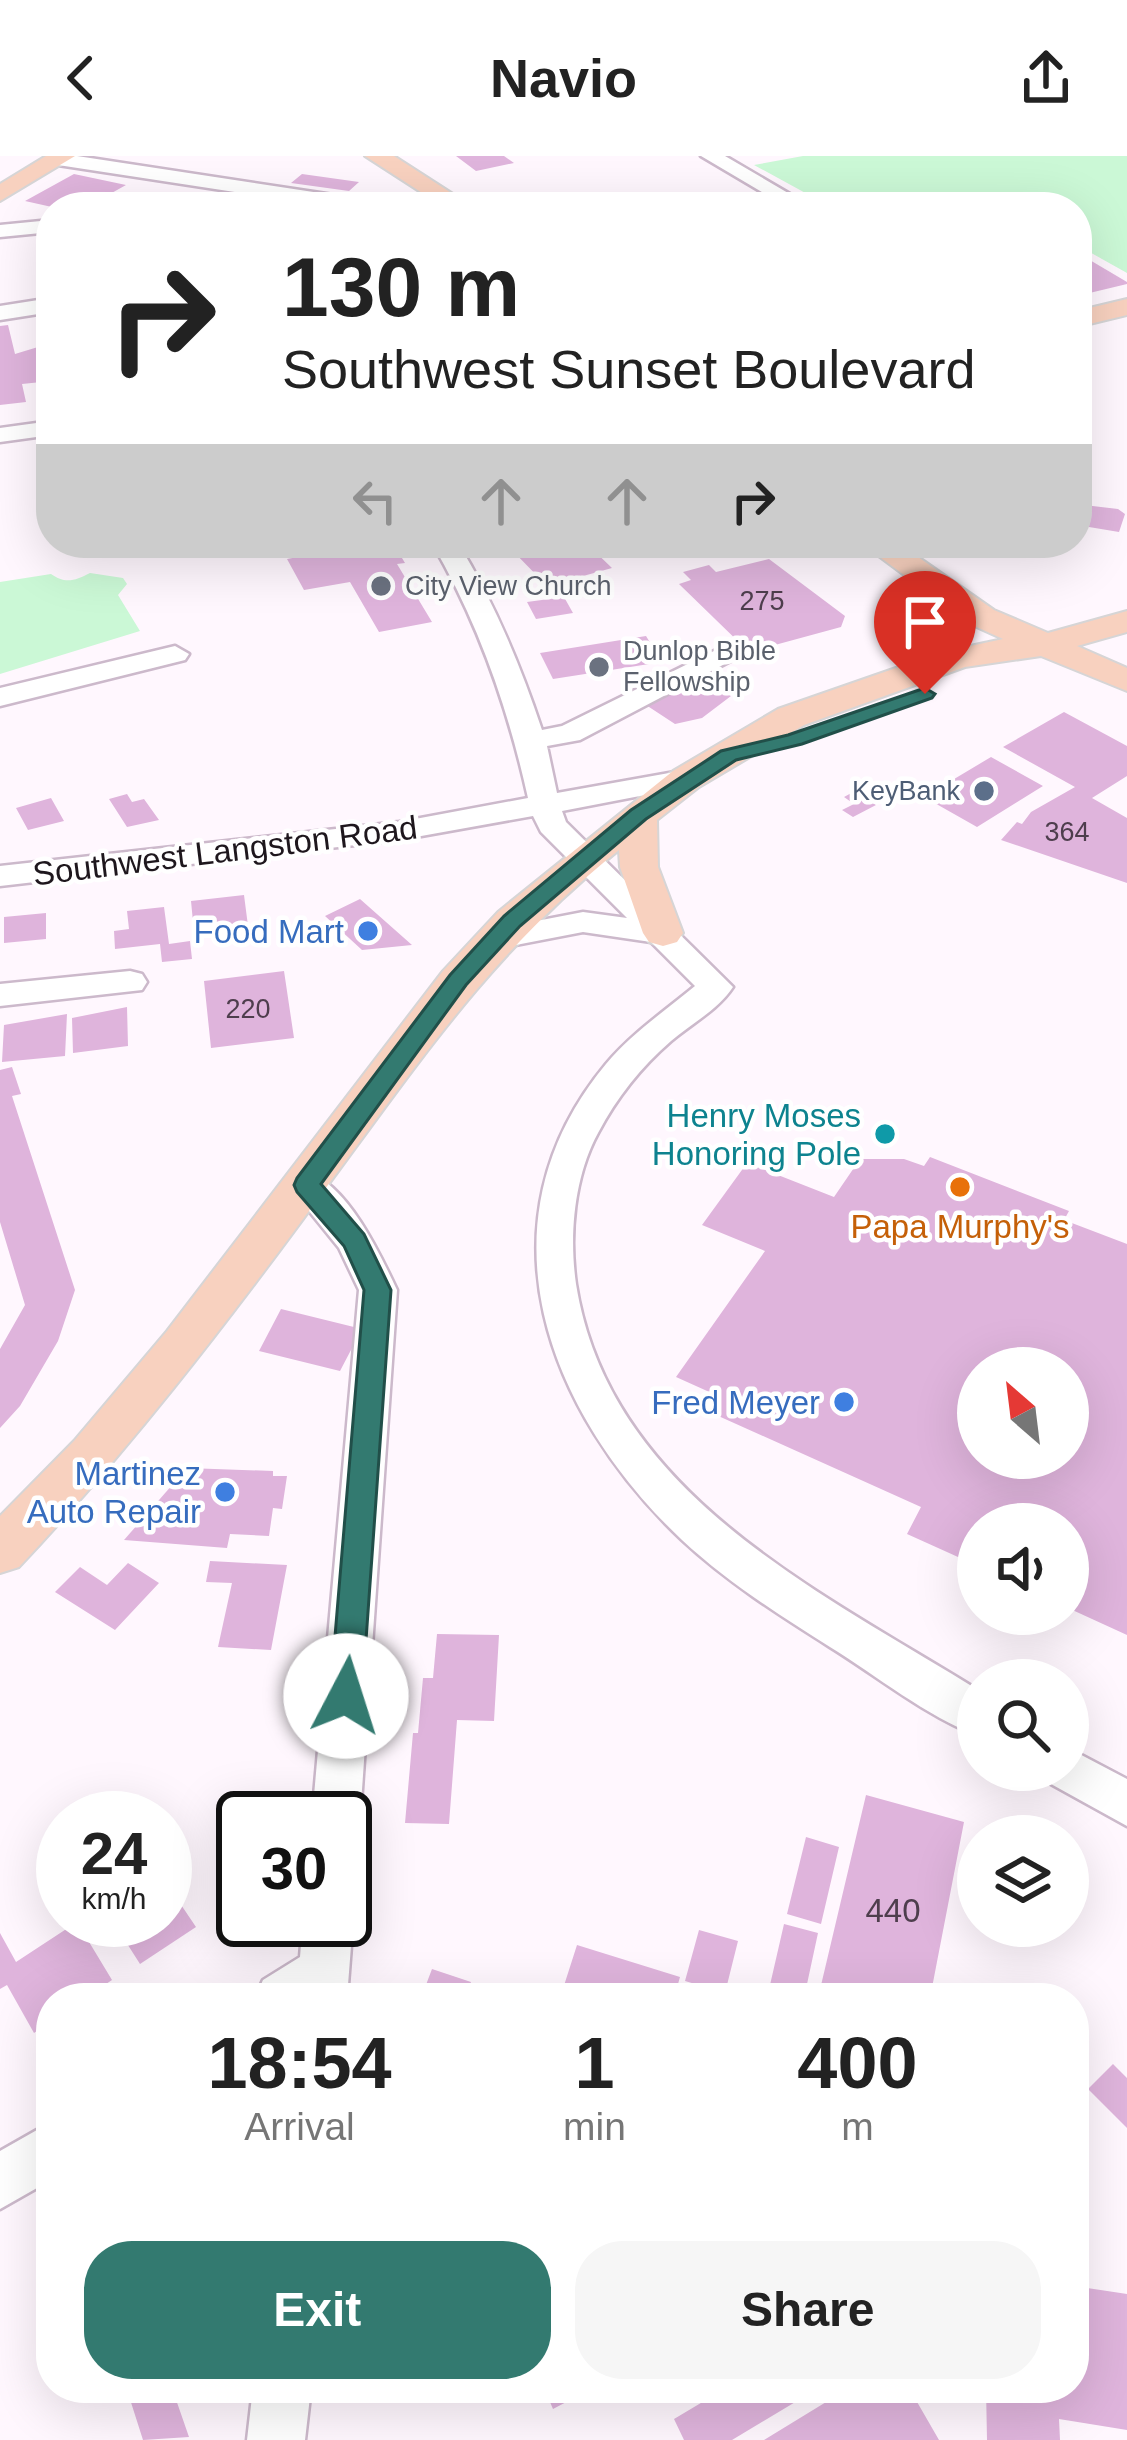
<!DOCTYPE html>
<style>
:root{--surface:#fff;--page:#f6f6f6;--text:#222;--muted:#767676;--accent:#337a70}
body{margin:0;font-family:Arial,sans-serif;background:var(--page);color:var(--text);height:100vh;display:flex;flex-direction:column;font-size:45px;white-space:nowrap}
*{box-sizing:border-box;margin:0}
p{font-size:39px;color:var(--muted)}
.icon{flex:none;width:66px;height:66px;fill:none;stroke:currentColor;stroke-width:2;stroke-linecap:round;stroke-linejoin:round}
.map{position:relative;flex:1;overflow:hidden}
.panel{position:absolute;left:36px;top:1827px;width:1053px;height:420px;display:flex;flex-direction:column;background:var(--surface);border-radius:48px;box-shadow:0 12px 48px #0002}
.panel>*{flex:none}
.top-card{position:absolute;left:36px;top:36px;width:1056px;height:366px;border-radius:48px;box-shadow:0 12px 48px #0002;background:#fff;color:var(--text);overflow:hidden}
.needle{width:78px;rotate:332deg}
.controls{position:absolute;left:957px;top:1191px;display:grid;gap:24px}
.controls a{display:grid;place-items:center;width:132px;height:132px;border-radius:50%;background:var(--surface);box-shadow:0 12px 48px #0002;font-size:60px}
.speed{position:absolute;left:36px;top:1635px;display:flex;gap:24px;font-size:60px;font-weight:700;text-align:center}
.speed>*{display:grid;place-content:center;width:156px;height:156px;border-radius:50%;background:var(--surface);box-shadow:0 12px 48px #0002;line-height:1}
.speed small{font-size:30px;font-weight:400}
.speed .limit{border:6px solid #111;border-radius:18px;background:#fff;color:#111}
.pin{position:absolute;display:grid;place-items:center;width:102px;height:102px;color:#fff;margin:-123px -51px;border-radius:50% 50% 50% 0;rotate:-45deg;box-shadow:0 0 12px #0007}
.pin .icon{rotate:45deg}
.me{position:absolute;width:132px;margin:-66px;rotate:5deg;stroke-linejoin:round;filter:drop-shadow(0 0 9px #0008)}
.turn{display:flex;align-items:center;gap:42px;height:252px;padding:0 48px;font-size:54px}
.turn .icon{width:156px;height:156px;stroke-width:2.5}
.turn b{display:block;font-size:84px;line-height:102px}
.lanes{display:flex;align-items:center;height:114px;padding:0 48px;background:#0003;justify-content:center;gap:60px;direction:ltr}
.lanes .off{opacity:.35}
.eta{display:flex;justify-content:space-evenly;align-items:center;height:204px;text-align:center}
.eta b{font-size:72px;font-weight:700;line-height:84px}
.cta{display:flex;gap:24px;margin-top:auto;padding:24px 48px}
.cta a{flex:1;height:138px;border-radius:48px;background:var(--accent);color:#fff;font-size:48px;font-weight:700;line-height:138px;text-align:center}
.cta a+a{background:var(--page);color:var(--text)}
header{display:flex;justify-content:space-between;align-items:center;height:156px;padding:0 48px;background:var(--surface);font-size:54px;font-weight:700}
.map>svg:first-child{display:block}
.green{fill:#cbf8d6}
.building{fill:#dfb4dc;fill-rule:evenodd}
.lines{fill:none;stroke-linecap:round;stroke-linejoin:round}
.minor-casing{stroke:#ccb9cb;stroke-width:5}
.major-casing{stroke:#d6d5d6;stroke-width:4}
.minor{fill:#fff;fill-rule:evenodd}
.major{fill:#f8d1bf;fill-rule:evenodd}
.route{fill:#337a70;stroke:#214f49;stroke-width:3}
.worship-dot{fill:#6b7280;stroke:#fff;stroke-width:4.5}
.service-dot{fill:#5c6f8a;stroke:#fff;stroke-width:4.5}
.shop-dot{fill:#3f7fe0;stroke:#fff;stroke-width:4.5}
.culture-dot{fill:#0f9aa8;stroke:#fff;stroke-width:4.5}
.food-dot{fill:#e8710a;stroke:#fff;stroke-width:4.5}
.labels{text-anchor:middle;stroke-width:9;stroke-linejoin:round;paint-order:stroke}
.far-worship-label{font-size:27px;fill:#5b616d;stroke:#fff;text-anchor:start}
.number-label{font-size:27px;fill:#4e3e4d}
.far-service-label{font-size:27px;fill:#4e5e75;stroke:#fff;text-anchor:end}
.street-label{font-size:33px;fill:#1e171d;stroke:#fff}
.shop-label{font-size:33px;fill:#366cbe;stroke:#fff;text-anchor:end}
.culture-label{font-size:33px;fill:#0d838f;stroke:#fff;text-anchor:end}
.food-label{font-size:33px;fill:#c56008;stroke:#fff}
.near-number-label{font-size:33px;fill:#4e3e4d}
</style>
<header><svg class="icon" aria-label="back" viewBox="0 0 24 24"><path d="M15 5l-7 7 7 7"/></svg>Navio<svg class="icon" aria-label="share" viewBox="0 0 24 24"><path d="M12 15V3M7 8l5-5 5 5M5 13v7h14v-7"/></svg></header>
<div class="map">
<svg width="1127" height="2284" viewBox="0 0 1127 2284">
<rect width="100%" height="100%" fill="#fff7fe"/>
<path class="green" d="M803,0H1127V117L1077,89V51H831L754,9Z
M90,417L123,422L127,428L118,439L140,475L0,518V426L51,418C65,428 75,425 90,417Z"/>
<path class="building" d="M456,0H504L514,7L476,15Z
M74,18L126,29L92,48L52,51L25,45Z
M302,18L359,26L349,35L291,27Z
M1083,100L1127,126V128L1077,140V102Z
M8,169L15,198L38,191L40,198L51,196V225L22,228L26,246L0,249V170Z
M1084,349L1118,353L1125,358L1119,376L1077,369V356H1082Z
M374,387H393L405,407L397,408L432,466L379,476L350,426L304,434L287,403Z
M505,387H586L612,412L547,430Z
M769,403L845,460L841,471L749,496L679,428L691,424L683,416L709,409L716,416Z
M564,441L573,457L536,463L527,446Z
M646,480L662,506L553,523L540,497Z
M703,522L731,540L702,562L675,568L646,549Z
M1064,556L1127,590V620L1092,642L1127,662V727L1001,684L1017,666L1022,668L1031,656L1075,631L1003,591Z
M991,601L1043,630L977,671L924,641Z
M855,635L876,649L853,661L842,654L854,648L844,641Z
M127,638L132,646L144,643L159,664L127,671L109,643Z
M51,642L64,665L28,674L16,652Z
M244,739L248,770L194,776L191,745Z
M360,743L412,789L362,794L325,760Z
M164,751L169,788L190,785L192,803L162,806L160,788L115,793L114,775L129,773L127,755Z
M46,757V783L4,787V761Z
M284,815L294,882L211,892L204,825Z
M127,851L128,890L73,897L72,862Z
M67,858L65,900L2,906L4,869Z
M12,911L21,938L12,940L75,1134L58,1185L20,1250L0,1272V1193L25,1149L0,1066V914Z
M930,1001L1069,1055L1064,1064L1127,1088V1479L1068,1452V1368H978V1410L907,1378L921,1351L705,1254L716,1239L676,1221L765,1095L702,1069L747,1007L834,1041L860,1003H904L924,1010ZM978,1212H1068V1302H978Z
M281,1153L362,1173L340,1215L259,1195Z
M187,1312L273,1315V1320H287L282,1353L273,1352L269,1380L230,1378L227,1392L124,1384Z
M210,1405L287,1409L271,1494L218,1491L232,1427L206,1426Z
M128,1407L159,1427L115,1474L55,1436L80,1411L107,1429Z
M437,1478L499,1479L494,1565L457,1564L449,1668L405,1667L413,1577H418L423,1522H433Z
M866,1639L964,1666L930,1842H818Z
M243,1667V1726L220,1728L218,1670Z
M806,1681L839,1691L821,1768L787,1758Z
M165,1725L196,1771L140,1808L112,1764H165Z
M77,1766L112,1824L85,1842H51V1865L34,1877L7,1829L0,1833V1777L16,1806Z
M784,1768L818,1777L804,1842H767Z
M699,1774L738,1785L725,1837L685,1825Z
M577,1789L680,1821L674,1842H560Z
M432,1813L471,1826L465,1842H421Z
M1113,1908L1127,1922V1972L1088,1933Z
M1074,2130L1127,2138V2274L1059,2263L1060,2284H987L986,2232H1074Z
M138,2232H172L189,2281L143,2284L128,2237Z
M544,2232H593L553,2253Z
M726,2232H791L797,2245L732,2284H684L674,2263Z
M849,2232H909L939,2284H764Z"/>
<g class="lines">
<defs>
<path id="minor" d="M50,0H77L373,45L383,51H333L58,9L51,7Z
M701,0H725L812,51H787Z
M450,38L460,44L457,48L420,51Z
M51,64V76L0,81V69Z
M51,142V156L0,164V150Z
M51,265V279L0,286V272Z
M432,387H458C494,446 520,508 542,574L562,570L714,495L724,493L738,501L580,584L547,590L557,637L686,614L697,617L701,623L697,629L562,655L566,666L733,831C719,853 691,868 671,885C641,911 617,941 598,977C574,1021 569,1079 576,1128C609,1336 817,1434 978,1534V1580C926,1560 877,1520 830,1491C779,1459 726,1425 682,1384C547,1256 474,1067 606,908C632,877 665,855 695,830L651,786L583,776L495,793L483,790L479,783L483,776L495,773L583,756L627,762L541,676L533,660L399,684L0,730V710L399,666L528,642C508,552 479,468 432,387Z
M175,490L189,498L185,504L0,550V532Z
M130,815L142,818L147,826L142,834L0,850V828Z
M307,1016C347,1028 380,1098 397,1134L360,1662L353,1678L345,1681V1662H312L359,1134L339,1092L288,1029L294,1020Z
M1068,1592L1127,1623V1670L1051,1628L1045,1614H1068Z
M345,1747L353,1764L347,1842H255L263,1824L300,1801L303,1764H345Z
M51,1966V2024L0,2053V1995Z
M253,2232H311L305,2284H247Z"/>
<path id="major" d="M46,0H75L0,45V28Z
M365,0H394L473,51H444Z
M1127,143V159L1077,171V155Z
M861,387H898L994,454L1048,477L1127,455V476L1077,490L1127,512V535L1041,500L965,511L804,569L699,631L657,664L658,711L683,777L677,786L663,790L649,786L643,777L620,711L619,694C490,797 414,913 317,1044C223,1172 128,1295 19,1411L0,1417V1360L74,1285L167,1175L443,815L498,756L673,615L778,553L942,496L1003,483L970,468Z"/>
</defs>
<use href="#minor" class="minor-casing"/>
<use href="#major" class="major-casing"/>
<use href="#minor" class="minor"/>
<use href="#major" class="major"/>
</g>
<path class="route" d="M925,532L935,538L932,542L802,588L736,604L646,663L520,770L466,829L321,1028L364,1078L391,1134L362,1540L357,1550L346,1554L335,1550L330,1540L364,1134L344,1090L297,1036L294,1029L297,1022L450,819L504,760L631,654L721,595L788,579Z"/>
<g class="worship-dot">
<circle cx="381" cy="430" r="12"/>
<circle cx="599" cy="511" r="12"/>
</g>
<circle class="service-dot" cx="984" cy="635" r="12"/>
<g class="shop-dot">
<circle cx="368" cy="775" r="12"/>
<circle cx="844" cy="1246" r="12"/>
<circle cx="225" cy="1336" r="12"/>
</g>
<circle class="culture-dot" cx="885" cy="978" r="12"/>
<circle class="food-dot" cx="960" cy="1031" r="12"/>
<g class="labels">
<g class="far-worship-label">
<text x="405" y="439">City View Church</text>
<text x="623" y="504">Dunlop Bible<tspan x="623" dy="31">Fellowship</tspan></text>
</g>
<g class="number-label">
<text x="762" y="454">275</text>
<text x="1067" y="685">364</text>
<text x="248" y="862">220</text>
</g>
<g class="far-service-label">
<text x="960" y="644">KeyBank</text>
</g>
<g class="street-label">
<text transform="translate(225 694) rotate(-7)" y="12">Southwest Langston Road</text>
</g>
<g class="shop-label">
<text x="344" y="787">Food Mart</text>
<text x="820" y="1258">Fred Meyer</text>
<text x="201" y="1329">Martinez<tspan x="201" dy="38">Auto Repair</tspan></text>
</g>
<g class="culture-label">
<text x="861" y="971">Henry Moses<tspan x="861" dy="38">Honoring Pole</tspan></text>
</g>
<g class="food-label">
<text x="960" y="1082">Papa Murphy's</text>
</g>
<g class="near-number-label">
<text x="893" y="1766">440</text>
</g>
</g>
</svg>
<div class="controls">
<a><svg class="needle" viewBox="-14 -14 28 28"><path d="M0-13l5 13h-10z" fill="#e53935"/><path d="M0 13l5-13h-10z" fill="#767676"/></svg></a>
<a><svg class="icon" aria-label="sound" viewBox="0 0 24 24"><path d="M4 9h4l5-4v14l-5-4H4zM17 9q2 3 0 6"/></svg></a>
<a><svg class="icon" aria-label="search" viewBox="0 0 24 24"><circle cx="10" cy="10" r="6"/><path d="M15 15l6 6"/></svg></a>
<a><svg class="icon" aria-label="layers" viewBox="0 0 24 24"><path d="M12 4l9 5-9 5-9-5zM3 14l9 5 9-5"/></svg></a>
</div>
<div class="speed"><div>24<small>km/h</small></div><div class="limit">30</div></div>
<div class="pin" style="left:925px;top:538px;background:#d93025"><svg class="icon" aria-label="arrive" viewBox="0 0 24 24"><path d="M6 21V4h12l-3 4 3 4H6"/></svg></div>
<svg class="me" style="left:346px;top:1540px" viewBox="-20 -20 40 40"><circle r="19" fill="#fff"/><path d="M0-13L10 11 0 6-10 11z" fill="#337a70"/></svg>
<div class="top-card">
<div class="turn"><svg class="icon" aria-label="right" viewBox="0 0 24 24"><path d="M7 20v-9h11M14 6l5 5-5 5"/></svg><div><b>130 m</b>Southwest Sunset Boulevard</div></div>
<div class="lanes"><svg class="icon off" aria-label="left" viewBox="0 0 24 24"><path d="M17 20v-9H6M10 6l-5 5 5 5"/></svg><svg class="icon off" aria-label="ahead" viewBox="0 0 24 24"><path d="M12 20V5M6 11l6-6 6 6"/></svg><svg class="icon off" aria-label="ahead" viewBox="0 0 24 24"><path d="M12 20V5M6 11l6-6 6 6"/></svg><svg class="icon" aria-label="right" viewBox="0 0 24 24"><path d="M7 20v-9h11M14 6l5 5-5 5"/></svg></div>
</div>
<section class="panel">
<div class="eta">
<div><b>18:54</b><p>Arrival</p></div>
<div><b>1</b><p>min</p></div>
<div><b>400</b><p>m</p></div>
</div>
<div class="cta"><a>Exit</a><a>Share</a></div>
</section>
</div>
